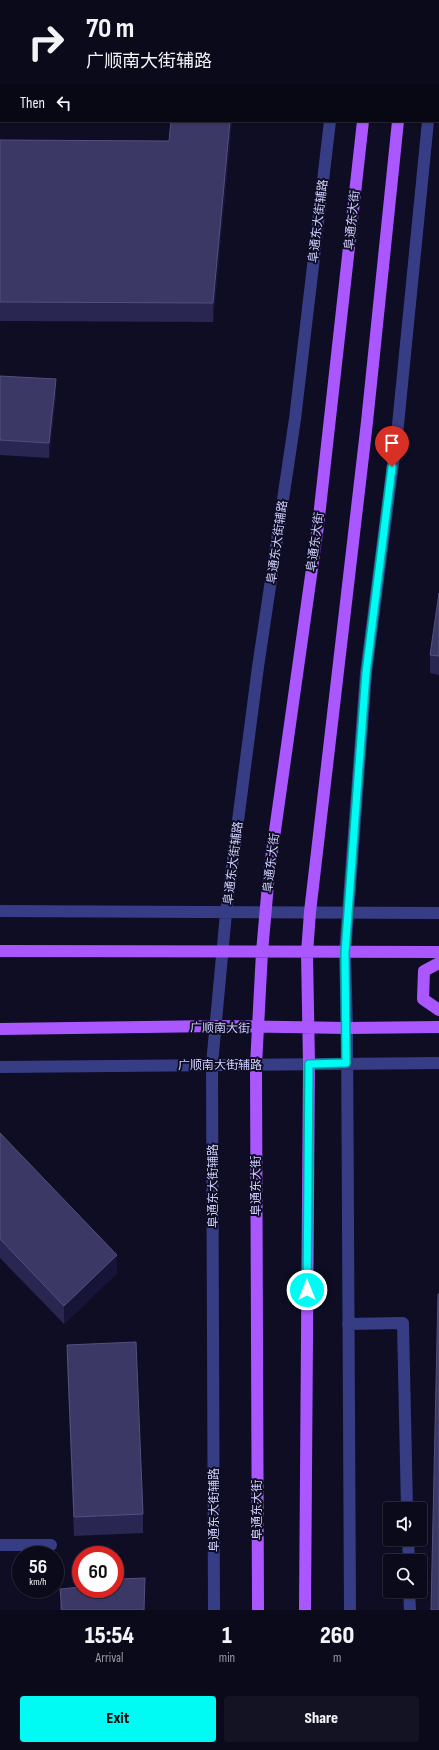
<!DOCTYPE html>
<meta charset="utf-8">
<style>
:root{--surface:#0a0a1a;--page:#131323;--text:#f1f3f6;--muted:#999aa2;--line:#2a2b39;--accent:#00fbf4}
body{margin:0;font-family:"Sofia Sans Condensed","Noto Sans SC",sans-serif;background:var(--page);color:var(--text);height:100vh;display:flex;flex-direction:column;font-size:15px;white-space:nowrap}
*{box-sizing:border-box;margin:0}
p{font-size:13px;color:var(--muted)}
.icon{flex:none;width:22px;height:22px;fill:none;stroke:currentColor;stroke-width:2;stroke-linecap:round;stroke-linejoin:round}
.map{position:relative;height:1610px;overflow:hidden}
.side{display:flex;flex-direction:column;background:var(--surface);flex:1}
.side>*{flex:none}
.hud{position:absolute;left:0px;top:0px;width:439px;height:122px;box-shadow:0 1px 3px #0004,0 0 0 1px var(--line);background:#0a0a1a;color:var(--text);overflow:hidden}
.controls{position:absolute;left:383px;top:1502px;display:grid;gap:8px}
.controls a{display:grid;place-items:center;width:44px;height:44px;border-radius:4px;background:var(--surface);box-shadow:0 1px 3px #0004,0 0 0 1px var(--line);font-size:20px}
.speed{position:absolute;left:12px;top:1546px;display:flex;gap:8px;font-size:20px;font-weight:700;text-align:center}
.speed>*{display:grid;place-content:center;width:52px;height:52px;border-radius:50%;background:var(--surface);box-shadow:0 1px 3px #0004,0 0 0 1px var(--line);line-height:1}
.speed small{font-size:10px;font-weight:400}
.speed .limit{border:6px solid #d22;background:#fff;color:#111}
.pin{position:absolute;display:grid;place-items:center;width:34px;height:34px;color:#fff;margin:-41px -17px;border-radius:50% 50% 50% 0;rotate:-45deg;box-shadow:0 0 4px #0007}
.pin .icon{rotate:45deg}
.me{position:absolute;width:44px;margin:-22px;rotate:0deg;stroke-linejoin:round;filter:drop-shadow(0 0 3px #0008)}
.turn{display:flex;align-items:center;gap:14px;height:84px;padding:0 20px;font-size:18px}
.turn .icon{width:52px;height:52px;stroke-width:2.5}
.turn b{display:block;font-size:28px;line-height:34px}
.then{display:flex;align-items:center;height:38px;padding:0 20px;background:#0003;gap:8px;font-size:15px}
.eta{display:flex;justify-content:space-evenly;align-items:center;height:68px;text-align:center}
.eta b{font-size:24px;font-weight:800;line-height:28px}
.primary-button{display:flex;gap:8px;margin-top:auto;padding:8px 20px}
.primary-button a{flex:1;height:46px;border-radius:4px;background:var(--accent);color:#111;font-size:16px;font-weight:800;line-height:46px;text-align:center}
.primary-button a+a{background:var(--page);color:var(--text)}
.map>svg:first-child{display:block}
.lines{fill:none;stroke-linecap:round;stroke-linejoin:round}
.minor{stroke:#363d84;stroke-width:12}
.major{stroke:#aa57ff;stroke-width:12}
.wall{fill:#292652}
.shaded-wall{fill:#161437}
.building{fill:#3b3865;stroke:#52507d}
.route-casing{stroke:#00a39f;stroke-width:10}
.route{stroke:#00fbf4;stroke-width:7}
.labels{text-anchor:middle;stroke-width:4;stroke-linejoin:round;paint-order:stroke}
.street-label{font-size:12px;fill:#d0d0ff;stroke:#0e0d23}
</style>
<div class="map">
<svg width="439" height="1610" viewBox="0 0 439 1610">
<rect width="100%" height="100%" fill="#0e0d23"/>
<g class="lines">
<path class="minor" d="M344,1V0
M438,31L439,22
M0,911L439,913
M0,1067L439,1063
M348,1324L403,1323L407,1509
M408,1539L409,1561
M0,1545H51
M409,1591L410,1610
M214,1610L212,1064L226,913L258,667L295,419L330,121
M350,1610L347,1028L345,953L366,673L398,425L428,121"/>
<path class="major" d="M375,1V0
M413,1V0
M0,951L439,952
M439,963L424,971L423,999L439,1010
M0,1029L217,1026L347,1028L439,1027
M258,1610L256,1065L262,952L269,873L318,526L363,121
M305,1610L309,1064L307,953L310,912L367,422L398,121"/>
</g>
<path class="wall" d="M171,121H232L213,322L0,321V140L169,141Z
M0,376L56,395L49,458L0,455Z
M439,593V675L430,673V655Z
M0,1133L117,1273L64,1324L0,1258Z
M67,1345L143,1514V1533L74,1536L67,1363Z
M119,1579L144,1610H60V1589H81Z"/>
<path class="shaded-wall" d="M230,121H232L213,322V303Z
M56,379V395L49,458V443Z
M117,1255V1273L64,1324V1306Z"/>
<path class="building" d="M183,0H242L241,1H182Z
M171,121H230L213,303L0,302V140L169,141Z
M0,376L56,379L49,443L0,440Z
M439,593V656L430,655Z
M0,1133L117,1255L64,1306L0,1239Z
M438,1294H439V1610H431Z
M136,1342L143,1514L74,1517L67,1345Z
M115,1574H117L119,1579L145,1578L144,1610H62L60,1589L81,1587V1589H115Z"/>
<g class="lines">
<defs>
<path id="route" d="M307,1290L309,1064L346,1063L345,953L358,778L366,673L392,467"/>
</defs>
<use href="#route" class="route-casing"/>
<use href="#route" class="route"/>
</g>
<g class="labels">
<g class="street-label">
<text transform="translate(352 220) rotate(-84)" y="4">阜通东大街</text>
<text transform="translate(318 221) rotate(-83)" y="4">阜通东大街辅路</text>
<text transform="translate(277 542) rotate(-82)" y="4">阜通东大街辅路</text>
<text transform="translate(315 542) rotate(-82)" y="4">阜通东大街</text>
<text transform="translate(233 863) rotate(-83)" y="4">阜通东大街辅路</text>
<text transform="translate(271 863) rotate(-83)" y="4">阜通东大街</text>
<text transform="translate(220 1028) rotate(1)" y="4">广顺南大街</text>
<text x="220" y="1069">广顺南大街辅路</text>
<text transform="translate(213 1186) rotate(-90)" y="4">阜通东大街辅路</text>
<text transform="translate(256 1186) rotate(-90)" y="4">阜通东大街</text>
<text transform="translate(214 1510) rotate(-90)" y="4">阜通东大街辅路</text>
<text transform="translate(257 1510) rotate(-90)" y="4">阜通东大街</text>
</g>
</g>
</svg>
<div class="controls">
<a><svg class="icon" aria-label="sound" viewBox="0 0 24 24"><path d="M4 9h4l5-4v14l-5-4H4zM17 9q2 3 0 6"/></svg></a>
<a><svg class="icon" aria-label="search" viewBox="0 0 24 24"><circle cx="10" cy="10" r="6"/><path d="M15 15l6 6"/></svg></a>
</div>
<div class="speed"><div>56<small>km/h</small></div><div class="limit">60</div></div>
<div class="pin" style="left:392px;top:467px;background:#d93025"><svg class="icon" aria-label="arrive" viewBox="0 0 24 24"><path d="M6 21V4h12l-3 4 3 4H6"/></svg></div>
<svg class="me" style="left:307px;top:1290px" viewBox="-20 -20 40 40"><circle r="17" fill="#00fbf4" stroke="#fff" stroke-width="3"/><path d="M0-11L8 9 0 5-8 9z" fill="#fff"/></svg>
<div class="hud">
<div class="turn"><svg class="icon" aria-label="right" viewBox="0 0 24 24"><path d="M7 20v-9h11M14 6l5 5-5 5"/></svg><div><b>70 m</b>广顺南大街辅路</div></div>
<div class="then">Then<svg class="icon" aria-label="left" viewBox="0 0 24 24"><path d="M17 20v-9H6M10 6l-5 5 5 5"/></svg></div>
</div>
</div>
<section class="side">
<div class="eta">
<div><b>15:54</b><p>Arrival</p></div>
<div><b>1</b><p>min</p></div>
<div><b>260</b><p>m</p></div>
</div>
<div class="primary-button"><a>Exit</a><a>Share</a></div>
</section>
